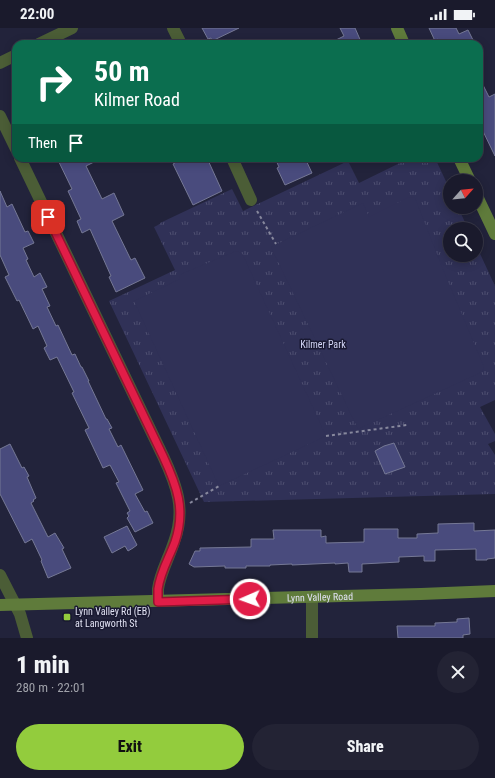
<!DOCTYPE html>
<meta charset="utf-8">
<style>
:root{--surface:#1a1a2c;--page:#232334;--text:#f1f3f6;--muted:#9fa1a9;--line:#383848;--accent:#93cc3d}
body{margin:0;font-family:"Roboto Condensed",sans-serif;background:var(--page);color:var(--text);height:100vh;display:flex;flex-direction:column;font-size:15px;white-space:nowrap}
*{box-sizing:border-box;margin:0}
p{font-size:13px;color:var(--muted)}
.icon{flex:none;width:22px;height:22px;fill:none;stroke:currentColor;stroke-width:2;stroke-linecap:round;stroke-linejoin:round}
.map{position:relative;height:610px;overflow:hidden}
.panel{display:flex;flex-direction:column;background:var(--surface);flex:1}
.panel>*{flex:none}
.banner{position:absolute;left:12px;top:12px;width:471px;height:122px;border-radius:12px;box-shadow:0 2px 10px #0003,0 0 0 1px var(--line);background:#0b6e4f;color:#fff;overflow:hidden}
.needle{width:26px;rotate:63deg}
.tools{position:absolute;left:443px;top:146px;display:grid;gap:8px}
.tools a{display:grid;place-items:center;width:40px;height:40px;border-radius:50%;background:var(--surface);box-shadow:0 2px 10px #0003,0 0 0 1px var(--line);font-size:20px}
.pin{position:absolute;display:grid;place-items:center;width:34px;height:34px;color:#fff;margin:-17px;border-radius:8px;box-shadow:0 2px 6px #0006}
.me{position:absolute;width:44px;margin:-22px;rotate:268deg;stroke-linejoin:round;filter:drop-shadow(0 0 3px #0008)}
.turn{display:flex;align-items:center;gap:14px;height:84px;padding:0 16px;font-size:18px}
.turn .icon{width:52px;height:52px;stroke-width:2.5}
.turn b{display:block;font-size:28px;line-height:34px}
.then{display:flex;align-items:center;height:38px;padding:0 16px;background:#0003;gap:8px;font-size:15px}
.round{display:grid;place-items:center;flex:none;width:42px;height:42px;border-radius:21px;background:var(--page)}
.headline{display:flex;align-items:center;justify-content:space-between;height:68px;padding:0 16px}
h1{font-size:24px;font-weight:800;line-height:30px}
.primary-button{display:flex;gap:8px;margin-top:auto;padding:8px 16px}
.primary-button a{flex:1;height:46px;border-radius:24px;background:var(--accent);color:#111;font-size:16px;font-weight:800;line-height:46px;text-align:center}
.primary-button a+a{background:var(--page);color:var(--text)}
.status{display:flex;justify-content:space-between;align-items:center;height:28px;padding:0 20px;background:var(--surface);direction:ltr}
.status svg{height:11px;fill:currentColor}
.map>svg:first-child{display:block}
.park{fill:url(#park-tufts)}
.garden{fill:#303157}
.building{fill:#494b7d;stroke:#757895}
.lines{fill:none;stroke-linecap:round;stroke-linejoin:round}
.path{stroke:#87889d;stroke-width:2;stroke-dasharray:3 3;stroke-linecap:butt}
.street{stroke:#4b5d36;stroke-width:12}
.secondary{stroke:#5f7b3b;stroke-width:12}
.route-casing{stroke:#92132f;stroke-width:10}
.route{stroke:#e11d48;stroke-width:7}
.poi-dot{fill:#93cc3d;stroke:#191931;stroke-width:1.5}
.labels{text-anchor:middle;stroke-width:3;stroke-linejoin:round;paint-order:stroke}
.park-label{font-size:10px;fill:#d3d6f6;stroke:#191931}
.street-label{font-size:10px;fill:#e0e1f2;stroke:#191931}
.poi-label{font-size:10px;fill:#e0e1f2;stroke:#191931;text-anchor:start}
</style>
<div class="status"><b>22:00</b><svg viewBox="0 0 49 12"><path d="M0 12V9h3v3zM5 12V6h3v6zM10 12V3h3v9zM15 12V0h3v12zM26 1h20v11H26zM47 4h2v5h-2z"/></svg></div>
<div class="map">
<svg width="495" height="610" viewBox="0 0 495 610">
<defs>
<pattern id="park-tufts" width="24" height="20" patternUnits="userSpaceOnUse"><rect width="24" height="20" fill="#303157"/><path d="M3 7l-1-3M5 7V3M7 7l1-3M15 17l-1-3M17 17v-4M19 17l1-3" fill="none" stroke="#4e4f70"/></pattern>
</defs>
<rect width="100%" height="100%" fill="#22233b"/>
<path class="park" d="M410,130H435L450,162V179H458L468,201H450V227H476V217L495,258V372L480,379L495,406V413L488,416L495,427V466L204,474L109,273L175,242L154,199L160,196V195L232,161L243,183L348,133L359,155Z"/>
<path class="garden" d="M409,169L415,170L442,239L484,339L482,344L358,401L271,219L363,175L369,189Z
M236,223L242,225L326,408L219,458L134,273L180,251L179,247Z"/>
<path class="building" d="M202,0H239L212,13L211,10L208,11Z
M340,0H355L362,16H328L344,8Z
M429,0H456L459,6L468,2L475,16H438L440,15L438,11L435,13Z
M479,49L489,69L495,66V128L479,95Z
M57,130H102L86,138L102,171L114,165L124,187L112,193L131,232L135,230L145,250L116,264L109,249L111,248L90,201L82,205L77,193L81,191L68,163L72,161Z
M173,130H207L222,163L193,177L173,136L175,135Z
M275,130H305L312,145L285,157L277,140L279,139Z
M0,163L7,179L12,176L25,204L28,203L34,215L23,220L28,231L26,232L34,249L40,245L47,259L42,261L50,278L47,279L56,298L58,297L72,327L75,326L81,339H82L89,353H88L106,391H107L112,400L109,401L118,419L121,417L143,462L135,466L145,484L147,483L153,495L135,504L127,490L129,488L127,485L130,483L116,455L119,454L110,437L103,440L85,402L89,400L72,365L74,364L57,329L50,332L44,320L47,318L38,298L33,301L19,272L17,273L5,249L9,247L0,227Z
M394,415L405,439L385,446L375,423L384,418Z
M10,416L22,440L24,439L29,448L27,449L36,470L33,472L34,473L31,475L48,509L55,505L64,520L62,521L71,540L48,550L41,533L42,532L32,511L25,515L0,466V421Z
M474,495V503L495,502V530L487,531V532H476V521L435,522V533H424V528L399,529V534L362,536V544H349L348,535L335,536V535L292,537V536L270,537V538H246V540H225V538L194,539L189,536L195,523H200V520L251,519V511H274L273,502H321V509L326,508V515L364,514V501H398V510H417V506L438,505V496Z
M127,498L137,517L133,520L128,523L125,518L112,525L104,509Z
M469,590L470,606L463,607V610H398L397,598H435V595L457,594V591Z"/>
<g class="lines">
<path class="path" d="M257,183L276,216
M326,408L407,397
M190,475L219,458"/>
<path class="street" d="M173,0L181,16
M39,16L72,0
M0,35L16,27
M0,88L16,121
M20,130L163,428C177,458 186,482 174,514C169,530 160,545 158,561C158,565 158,569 158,573
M232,130L251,172
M0,547L20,586L27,610
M312,610V569"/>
<g class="secondary">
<path d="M397,0L404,16"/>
<path d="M459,130L470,153"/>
<path d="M476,166L495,206"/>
<path id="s1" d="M0,577L421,566L495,563"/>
</g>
</g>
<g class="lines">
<defs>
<path id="route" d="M48,189L163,428C177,458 186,482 175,514C169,530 160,545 158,561C158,565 158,569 158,574L250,571"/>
</defs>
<use href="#route" class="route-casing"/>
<use href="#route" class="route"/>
</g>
<rect class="poi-dot" x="63" y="585" width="8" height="8" rx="2"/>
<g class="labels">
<g class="park-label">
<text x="323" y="320">Kilmer Park</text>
</g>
<g class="street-label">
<text dy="4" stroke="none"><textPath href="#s1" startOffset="320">Lynn Valley Road</textPath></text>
</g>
<g class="poi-label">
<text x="75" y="587">Lynn Valley Rd (EB)<tspan x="75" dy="12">at Langworth St</tspan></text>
</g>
</g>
</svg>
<div class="tools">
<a><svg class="needle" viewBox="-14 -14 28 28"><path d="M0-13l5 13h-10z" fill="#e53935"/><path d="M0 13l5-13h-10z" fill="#9fa1a9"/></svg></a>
<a><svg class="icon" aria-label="search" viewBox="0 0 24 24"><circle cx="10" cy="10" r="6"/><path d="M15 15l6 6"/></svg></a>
</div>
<div class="pin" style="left:48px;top:189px;background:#d93025"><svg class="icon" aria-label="arrive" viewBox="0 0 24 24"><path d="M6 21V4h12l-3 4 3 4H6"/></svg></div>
<svg class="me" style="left:250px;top:571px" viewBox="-20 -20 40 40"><circle r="17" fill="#e11d48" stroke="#fff" stroke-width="3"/><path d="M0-11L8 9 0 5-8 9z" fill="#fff"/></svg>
<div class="banner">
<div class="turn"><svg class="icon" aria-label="right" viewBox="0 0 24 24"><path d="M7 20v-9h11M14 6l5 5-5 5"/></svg><div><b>50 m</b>Kilmer Road</div></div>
<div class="then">Then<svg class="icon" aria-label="arrive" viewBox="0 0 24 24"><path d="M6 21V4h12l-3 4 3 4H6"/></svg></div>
</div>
</div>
<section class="panel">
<div class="headline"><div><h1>1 min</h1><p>280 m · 22:01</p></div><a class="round"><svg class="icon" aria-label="close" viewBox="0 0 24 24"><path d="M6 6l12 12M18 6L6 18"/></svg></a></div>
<div class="primary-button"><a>Exit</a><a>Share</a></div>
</section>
